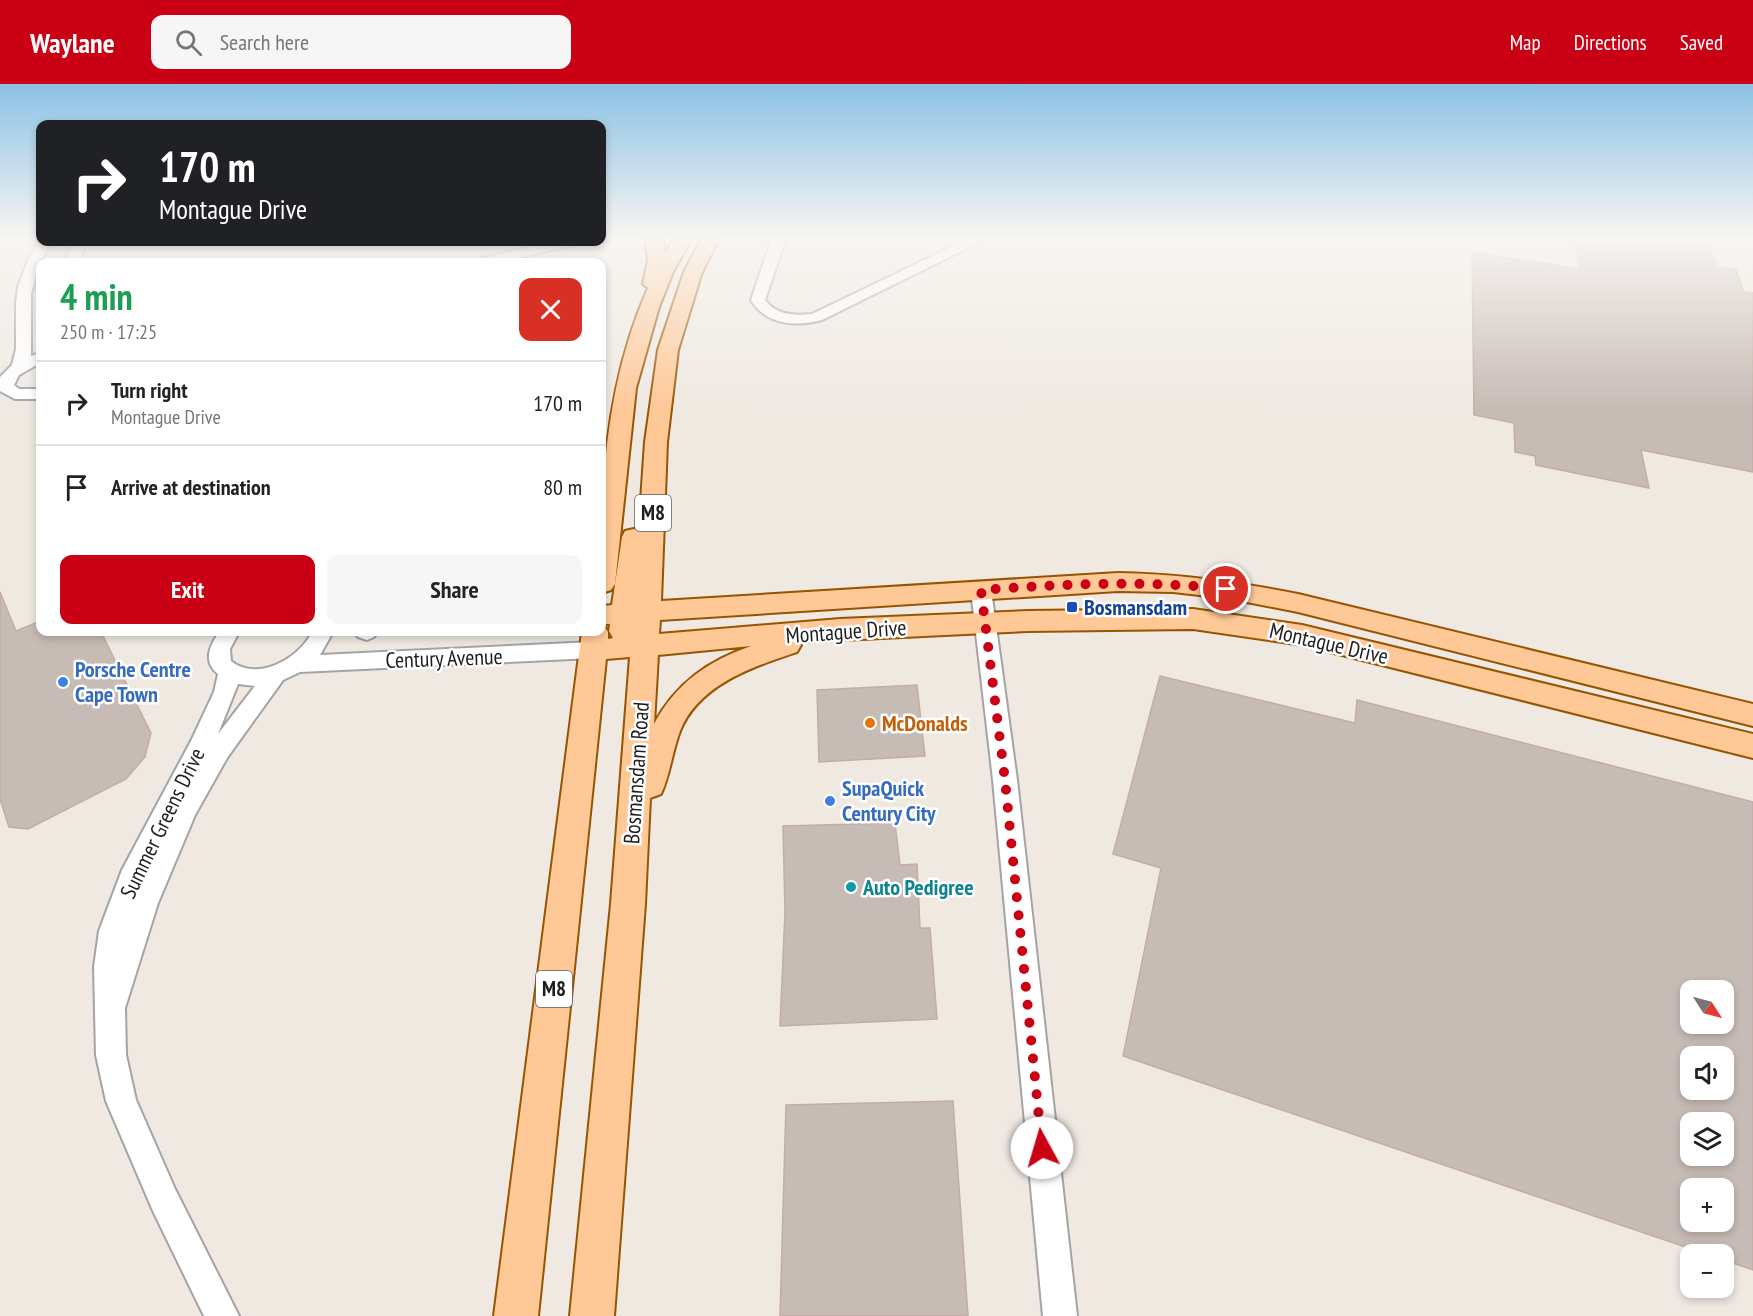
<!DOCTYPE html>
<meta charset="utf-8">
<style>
:root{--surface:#fff;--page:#f6f6f6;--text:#222;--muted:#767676;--line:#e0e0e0;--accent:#ca0015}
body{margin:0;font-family:"PT Sans Narrow",sans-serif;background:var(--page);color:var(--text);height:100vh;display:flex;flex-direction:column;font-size:22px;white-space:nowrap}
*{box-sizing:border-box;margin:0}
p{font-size:20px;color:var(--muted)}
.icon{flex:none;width:33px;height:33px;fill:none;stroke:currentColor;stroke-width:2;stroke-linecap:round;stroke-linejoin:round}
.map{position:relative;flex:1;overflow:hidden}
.drawer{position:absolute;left:36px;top:174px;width:570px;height:378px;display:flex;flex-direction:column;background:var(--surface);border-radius:12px;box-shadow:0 3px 9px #0003}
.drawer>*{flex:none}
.banner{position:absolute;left:36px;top:36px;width:570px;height:126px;border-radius:12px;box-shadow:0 3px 9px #0003;background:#202124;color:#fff;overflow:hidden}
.needle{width:39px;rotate:126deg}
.controls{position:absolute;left:1680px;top:896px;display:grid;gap:12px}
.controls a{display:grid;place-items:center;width:54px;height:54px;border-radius:12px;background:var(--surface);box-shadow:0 3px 9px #0003;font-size:30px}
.pin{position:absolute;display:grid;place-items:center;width:51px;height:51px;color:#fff;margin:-26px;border:3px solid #fff;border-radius:50%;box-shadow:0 2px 6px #0007}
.me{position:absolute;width:66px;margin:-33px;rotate:354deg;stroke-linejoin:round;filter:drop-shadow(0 0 4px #0008)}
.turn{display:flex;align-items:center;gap:21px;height:126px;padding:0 24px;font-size:27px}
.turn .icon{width:78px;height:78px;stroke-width:2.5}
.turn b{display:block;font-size:42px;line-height:51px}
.round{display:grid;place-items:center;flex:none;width:63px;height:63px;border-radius:12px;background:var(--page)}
.head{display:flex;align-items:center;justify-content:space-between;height:102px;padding:0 24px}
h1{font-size:36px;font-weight:700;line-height:45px;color:#1e9e55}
.action{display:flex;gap:12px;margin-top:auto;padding:12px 24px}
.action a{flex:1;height:69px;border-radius:12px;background:var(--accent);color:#fff;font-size:24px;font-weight:700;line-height:69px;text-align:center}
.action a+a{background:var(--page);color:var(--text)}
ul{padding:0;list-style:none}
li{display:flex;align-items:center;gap:18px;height:84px;padding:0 24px;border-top:2px solid var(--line)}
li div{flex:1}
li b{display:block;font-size:22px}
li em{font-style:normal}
header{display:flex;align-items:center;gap:36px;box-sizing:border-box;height:84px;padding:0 30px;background:var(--accent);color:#fff}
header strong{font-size:28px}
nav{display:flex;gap:33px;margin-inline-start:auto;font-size:21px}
.search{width:420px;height:54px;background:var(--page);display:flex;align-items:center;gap:15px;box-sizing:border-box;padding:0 21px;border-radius:12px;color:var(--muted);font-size:22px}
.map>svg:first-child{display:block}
.building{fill:#c7bbb5;stroke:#c2aea3;stroke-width:1.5;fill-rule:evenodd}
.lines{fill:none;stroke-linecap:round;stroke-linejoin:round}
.minor-casing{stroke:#a4a4a4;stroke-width:4}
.major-casing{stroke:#965500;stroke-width:4}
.minor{fill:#fff;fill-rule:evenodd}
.major{fill:#ffc897;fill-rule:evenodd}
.route{stroke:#ca0015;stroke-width:10;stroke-dasharray:0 18}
.transit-dot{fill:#1a4fb4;stroke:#fff;stroke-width:2}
.shop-dot{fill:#3f7fe0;stroke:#fff;stroke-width:2}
.food-dot{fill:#e8710a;stroke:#fff;stroke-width:2}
.culture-dot{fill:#0f9aa8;stroke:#fff;stroke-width:2}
.labels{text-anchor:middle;stroke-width:5;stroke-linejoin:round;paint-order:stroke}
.shield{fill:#fff;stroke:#616161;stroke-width:1.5}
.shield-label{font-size:21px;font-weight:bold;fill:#1d1d1d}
.transit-label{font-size:22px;font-weight:bold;fill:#164399;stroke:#fff;text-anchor:start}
.street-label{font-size:22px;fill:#1d1d1d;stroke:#fff}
.shop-label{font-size:22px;font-weight:bold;fill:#366cbe;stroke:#fff;text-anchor:start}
.food-label{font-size:22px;font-weight:bold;fill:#c56008;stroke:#fff;text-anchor:start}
.culture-label{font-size:22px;font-weight:bold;fill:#0d838f;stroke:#fff;text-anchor:start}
</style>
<header>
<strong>Waylane</strong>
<div class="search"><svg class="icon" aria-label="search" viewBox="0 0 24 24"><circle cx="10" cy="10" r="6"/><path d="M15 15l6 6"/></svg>Search here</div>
<nav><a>Map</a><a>Directions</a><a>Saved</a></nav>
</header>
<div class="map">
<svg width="1753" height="1232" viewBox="0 0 1753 1232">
<rect width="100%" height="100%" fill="#efe9e2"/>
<path class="building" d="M1575,154H1651L1710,163L1717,183L1736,186L1744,208L1753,209V388L1641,366L1649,404L1536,381L1535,372L1515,368L1514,339L1474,331L1472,168L1580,185Z
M0,508L16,547L40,537V548H101L151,649L145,673L126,695L28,745L9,743L0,715Z
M1160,592L1355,639L1357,616L1753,718V1186L1724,1176V1170H1706L1123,972L1161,784L1113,770ZM1690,906H1724V939H1690ZM1690,972H1724V1005H1690ZM1690,1038H1724V1071H1690ZM1690,1104H1724V1137H1690Z
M917,601L925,672L819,678L817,606Z
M895,739L900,781L917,780L920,844H930L937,935L780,942L785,828L783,742Z
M953,1017L968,1232H780L786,1021Z"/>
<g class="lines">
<defs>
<path id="minor" d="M772,154H786L765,216C776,231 795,232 812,230L970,154H988L822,236C796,243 766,241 751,216Z
M40,155V158H51L40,178L31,210V272L40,269V279L19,291L14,301L19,305H40V315H15L0,307V293L12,281L16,265V219L18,203L28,176Z
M72,158H86L79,178H65Z
M553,158H576L574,161L500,178H477L479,175Z
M981,499L988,501L991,506L1017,696L1077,1232H1043L993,696L971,506L974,501Z
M219,548H239L230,565L231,577C257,598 299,575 312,548H333L320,571L593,558L601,560L604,566L601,572L593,574L300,588L283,596L227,674L195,731L158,819L125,924L126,971L136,1016L175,1105L239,1232H204L153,1127L106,1017L96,971L94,883L99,847L122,786L191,657L214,608L218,590C202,577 210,562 219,548ZM238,600L255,602L218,650Z
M355,548H378L374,553L367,556L358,553Z"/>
<path id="major" d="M645,154H663L665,170L674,154H692L673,188L659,223L636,304L615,500L611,506L602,509C600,492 602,472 602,454C602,369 613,283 648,204L643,200L648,176Z
M702,154H720L702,188L678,266L667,358L661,517L1118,489C1181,490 1237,498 1298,510L1753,620V642L1298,528L1226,514L1173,508L1118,507L660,536L659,550L840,535L1028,527L1193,525L1302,541L1753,650V674L1302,561L1193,545L1028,547L799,558L801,561L797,568C753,583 699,600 680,647C672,668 670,691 661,710L650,714L645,820L614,1232H570L611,820L630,573L606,575L538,1232H494L582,548H602V522L612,521L622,453L625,447L634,445L639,446L645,358L658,266L684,188ZM603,540H610L609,547L613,554L608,555V548ZM751,562C708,577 676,599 654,640L658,571Z"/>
</defs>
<use href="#minor" class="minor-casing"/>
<use href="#major" class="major-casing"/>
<use href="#minor" class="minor"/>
<use href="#major" class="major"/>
</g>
<linearGradient id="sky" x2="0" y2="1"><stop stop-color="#8bc2e5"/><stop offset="0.47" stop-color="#f8f5f2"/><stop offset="1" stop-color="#f8f5f2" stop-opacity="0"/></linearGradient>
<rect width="1753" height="326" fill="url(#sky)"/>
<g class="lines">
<path class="route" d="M1042,1064L1005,696L981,506C1063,500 1144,496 1226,505"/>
</g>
<rect class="transit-dot" x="1066" y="517" width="12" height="12" rx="3"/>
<g class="shop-dot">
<circle cx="63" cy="598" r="6"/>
<circle cx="830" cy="717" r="6"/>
</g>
<circle class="food-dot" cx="870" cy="639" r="6"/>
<circle class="culture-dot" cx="851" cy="803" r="6"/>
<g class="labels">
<g class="shield">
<rect x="635" y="411" width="36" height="36" rx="4.5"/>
<rect x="536" y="887" width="36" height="36" rx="4.5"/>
</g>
<g class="shield-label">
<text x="653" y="436">M8</text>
<text x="554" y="912">M8</text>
</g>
<g class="transit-label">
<text x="1084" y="531">Bosmansdam</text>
</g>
<g class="street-label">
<text transform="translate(846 547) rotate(-4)" y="8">Montague Drive</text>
<text transform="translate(1329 559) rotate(13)" y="8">Montague Drive</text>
<text transform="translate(444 574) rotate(-2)" y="8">Century Avenue</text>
<text transform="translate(636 689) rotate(-86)" y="8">Bosmansdam Road</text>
<text transform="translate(162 739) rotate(-64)" y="8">Summer Greens Drive</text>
</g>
<g class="shop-label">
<text x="75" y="593">Porsche Centre<tspan x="75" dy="25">Cape Town</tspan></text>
<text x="842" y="712">SupaQuick<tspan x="842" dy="25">Century City</tspan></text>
</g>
<g class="food-label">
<text x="882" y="647">McDonalds</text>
</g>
<g class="culture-label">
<text x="863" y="811">Auto Pedigree</text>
</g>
</g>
</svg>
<div class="controls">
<a><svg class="needle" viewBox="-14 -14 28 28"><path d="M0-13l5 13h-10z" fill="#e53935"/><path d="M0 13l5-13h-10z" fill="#767676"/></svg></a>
<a><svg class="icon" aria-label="sound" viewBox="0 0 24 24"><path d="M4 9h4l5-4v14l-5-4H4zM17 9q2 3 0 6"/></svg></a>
<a><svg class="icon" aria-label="layers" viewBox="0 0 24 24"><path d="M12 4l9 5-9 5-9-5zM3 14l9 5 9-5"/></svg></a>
<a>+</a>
<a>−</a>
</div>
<div class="pin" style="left:1226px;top:505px;background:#d93025"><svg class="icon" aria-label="arrive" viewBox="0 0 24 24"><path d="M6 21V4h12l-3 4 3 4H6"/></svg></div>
<svg class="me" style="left:1042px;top:1064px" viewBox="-20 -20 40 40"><circle r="19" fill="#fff"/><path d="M0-13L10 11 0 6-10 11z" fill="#ca0015"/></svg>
<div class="banner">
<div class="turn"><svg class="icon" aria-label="right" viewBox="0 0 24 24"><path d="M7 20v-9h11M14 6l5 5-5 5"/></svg><div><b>170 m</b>Montague Drive</div></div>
</div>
<section class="drawer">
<div class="head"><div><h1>4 min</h1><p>250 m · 17:25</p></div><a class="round" style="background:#d93025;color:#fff"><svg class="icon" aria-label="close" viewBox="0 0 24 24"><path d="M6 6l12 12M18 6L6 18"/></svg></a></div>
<ul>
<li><svg class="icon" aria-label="right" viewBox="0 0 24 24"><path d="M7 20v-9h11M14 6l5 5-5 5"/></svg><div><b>Turn right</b><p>Montague Drive</p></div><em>170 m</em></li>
<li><svg class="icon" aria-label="arrive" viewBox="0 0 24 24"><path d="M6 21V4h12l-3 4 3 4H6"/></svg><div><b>Arrive at destination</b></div><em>80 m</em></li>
</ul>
<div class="action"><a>Exit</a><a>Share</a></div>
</section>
</div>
